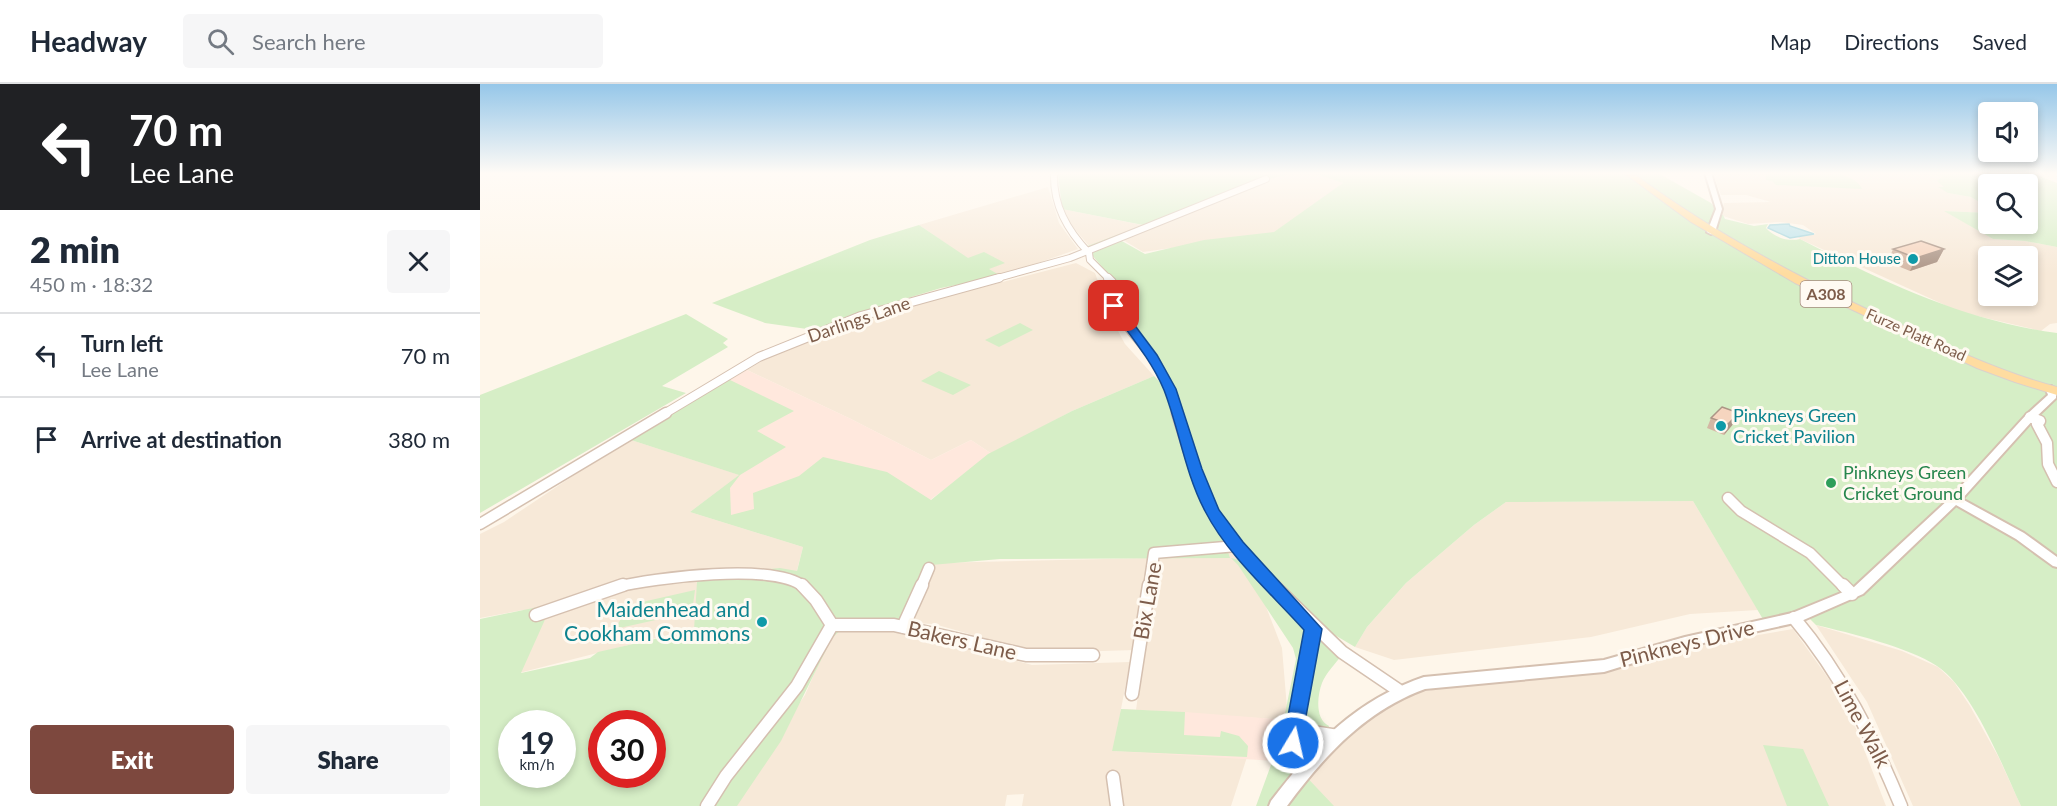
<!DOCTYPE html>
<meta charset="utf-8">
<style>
:root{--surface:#fff;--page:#f6f6f7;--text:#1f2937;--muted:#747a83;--line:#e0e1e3;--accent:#7d483e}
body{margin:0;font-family:Lato,sans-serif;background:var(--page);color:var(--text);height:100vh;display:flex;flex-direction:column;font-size:22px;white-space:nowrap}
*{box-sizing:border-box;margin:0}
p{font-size:20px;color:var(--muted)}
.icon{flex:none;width:33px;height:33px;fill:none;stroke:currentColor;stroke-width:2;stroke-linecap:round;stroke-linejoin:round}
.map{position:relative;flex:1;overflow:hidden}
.sheet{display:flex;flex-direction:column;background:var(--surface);width:480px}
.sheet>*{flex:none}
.banner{background:#202124;color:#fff;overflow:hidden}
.tools{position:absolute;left:1498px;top:18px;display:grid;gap:12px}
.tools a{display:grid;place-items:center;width:60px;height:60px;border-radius:6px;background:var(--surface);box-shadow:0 3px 9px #0003;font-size:30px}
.speed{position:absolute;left:18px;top:626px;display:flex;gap:12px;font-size:30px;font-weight:700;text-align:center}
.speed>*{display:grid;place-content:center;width:78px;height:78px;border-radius:50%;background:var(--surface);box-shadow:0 3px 9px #0003;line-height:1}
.speed small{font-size:15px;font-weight:400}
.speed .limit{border:9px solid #d22;background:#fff;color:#111}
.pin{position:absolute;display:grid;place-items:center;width:51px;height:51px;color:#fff;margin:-26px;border-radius:12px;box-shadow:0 3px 9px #0006}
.me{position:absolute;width:66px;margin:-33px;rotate:9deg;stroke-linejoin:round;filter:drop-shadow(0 0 4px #0008)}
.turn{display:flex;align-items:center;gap:21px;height:126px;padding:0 30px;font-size:27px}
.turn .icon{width:78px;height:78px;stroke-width:2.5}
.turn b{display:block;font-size:42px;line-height:51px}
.round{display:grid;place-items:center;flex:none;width:63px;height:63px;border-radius:6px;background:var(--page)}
.head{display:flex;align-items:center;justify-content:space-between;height:102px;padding:0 30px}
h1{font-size:36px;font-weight:800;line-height:45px}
.cta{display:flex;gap:12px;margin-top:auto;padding:12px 30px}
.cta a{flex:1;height:69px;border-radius:6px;background:var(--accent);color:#fff;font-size:24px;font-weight:800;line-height:69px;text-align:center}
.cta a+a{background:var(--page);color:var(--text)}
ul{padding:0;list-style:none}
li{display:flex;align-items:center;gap:18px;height:84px;padding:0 30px;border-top:2px solid var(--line)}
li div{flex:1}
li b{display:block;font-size:22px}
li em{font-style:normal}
header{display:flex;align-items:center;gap:36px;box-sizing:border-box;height:84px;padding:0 30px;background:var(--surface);border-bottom:2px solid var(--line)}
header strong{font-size:28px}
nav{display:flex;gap:33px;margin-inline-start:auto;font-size:21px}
.search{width:420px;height:54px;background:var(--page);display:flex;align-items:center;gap:15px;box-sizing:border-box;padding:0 21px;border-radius:6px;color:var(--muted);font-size:22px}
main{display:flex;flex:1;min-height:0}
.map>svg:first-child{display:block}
.residential{fill:#f7e9d8;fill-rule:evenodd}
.commercial{fill:#ffe8dd}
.green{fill:#d6eec6;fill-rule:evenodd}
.water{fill:#bce3eb;stroke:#a1d4dd;stroke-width:1.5}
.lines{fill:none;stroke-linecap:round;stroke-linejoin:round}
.minor-far3-casing{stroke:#d5c0b0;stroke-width:8}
.minor-far2-casing{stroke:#d5c0b0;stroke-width:10}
.minor-far1-casing{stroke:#d5c0b0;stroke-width:13}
.minor-casing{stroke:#d5c0b0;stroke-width:15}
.tertiary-casing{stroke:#d5c0b0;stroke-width:4}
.primary-casing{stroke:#dbd1cc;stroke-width:2}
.minor-far3{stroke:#fff;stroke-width:6}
.minor-far2{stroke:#fff;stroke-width:8}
.minor-far1{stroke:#fff;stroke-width:10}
.minor{stroke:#fff;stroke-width:12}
.tertiary{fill:#fff;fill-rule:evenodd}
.primary{fill:#ffdca0;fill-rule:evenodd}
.wall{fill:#d4b7a4}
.shaded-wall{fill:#ac9586}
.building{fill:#f6d5bf;stroke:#ac9586;stroke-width:1.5}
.route{fill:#1a73e8;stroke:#114b97;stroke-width:1.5}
.culture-dot{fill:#0f9aa8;stroke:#fffaf2;stroke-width:2}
.leisure-dot{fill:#2e9e5b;stroke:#fffaf2;stroke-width:2}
.labels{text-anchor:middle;stroke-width:6;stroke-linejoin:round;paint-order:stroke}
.far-culture-label{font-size:15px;fill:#0d838f;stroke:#fffaf2;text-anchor:end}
.far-street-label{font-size:15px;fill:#7d5c4a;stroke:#fffaf2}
.shield{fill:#fffaf2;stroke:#a48b7c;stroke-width:1.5}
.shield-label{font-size:16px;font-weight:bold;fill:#7d5c4a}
.street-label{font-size:18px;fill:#7d5c4a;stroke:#fffaf2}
.culture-label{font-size:18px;fill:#0d838f;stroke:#fffaf2;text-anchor:start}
.leisure-label{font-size:18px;fill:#27864d;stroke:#fffaf2;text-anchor:start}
.near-street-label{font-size:21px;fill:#7d5c4a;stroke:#fffaf2}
.near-culture-label{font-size:21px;fill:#0d838f;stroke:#fffaf2;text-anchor:end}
</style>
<header>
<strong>Headway</strong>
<div class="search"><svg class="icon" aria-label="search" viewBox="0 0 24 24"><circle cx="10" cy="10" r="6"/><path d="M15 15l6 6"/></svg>Search here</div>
<nav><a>Map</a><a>Directions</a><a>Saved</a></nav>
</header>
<main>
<section class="sheet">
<div class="banner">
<div class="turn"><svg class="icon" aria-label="left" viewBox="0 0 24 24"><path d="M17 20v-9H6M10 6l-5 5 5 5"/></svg><div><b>70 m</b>Lee Lane</div></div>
</div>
<div class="head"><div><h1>2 min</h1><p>450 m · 18:32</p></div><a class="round"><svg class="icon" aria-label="close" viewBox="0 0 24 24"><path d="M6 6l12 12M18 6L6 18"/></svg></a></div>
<ul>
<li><svg class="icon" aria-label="left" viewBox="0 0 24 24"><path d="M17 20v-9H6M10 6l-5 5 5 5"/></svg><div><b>Turn left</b><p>Lee Lane</p></div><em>70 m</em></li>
<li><svg class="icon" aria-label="arrive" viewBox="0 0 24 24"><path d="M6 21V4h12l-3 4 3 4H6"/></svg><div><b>Arrive at destination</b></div><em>380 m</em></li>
</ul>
<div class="cta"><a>Exit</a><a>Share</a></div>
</section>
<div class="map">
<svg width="1577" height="722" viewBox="0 0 1577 722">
<rect width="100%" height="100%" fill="#fef6ea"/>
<path class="residential" d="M802,89H838L868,101L799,149L663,168L640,154Z
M1233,89H1434L1464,92L1468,109L1491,113L1509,124V129L1466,127L1513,155L1545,157L1577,163V239L1570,240L1561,247L1480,228L1320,155L1318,153L1336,150L1323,141L1300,138L1268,140L1240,131L1244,119L1291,118L1266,111H1241ZM1509,172H1548V212H1509Z
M568,103L579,139L598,165L521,192L487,174L439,141Z
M582,125L667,142L609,162L588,137Z
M596,179L615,189L630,232L645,260L674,292L592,327L512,370L491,356L451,376L371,335L267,286L300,266L384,234Z
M148,355L260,391L210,428L323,463L316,490L219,543L39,589L43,526L0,534V450L24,438Z
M1213,417L1278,526L1210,530L1111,553L914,576L875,563L887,543L926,499L994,441L1026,418Z
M764,466L802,564L808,636L656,626L677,473Z
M669,474L655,566L557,569L454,540L430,539L454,479Z
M1336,541L1422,567L1458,583L1474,598L1490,622L1519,674L1541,722H1433L1387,618Z
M354,544L426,548L552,581L650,578L633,667L767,673L751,722H542L544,710L527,711L525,722H250L325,611Z
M1313,545L1366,619L1406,722H809L840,679L865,653L924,611L997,598L1111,590L1192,566Z"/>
<path class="commercial" d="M267,286L371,335L451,376L491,356L512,370L450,416L323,463L210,428L259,391L148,355Z
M641,625L705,628L808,636L797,677L632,667Z"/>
<path class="green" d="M578,89H812L764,102L640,156L665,170L724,156L794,148L863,99L834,89H1178L1231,119L1235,124L1233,131H1243L1245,135L1274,142L1288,140L1286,144C1294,153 1308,158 1320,155C1401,197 1485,237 1577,249V722H1541C1523,683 1493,606 1457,582C1428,563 1370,549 1336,541L1326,531L1284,537L1213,417L1026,418L994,441L926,499L887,543L875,563L848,547L782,488L736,428L716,381L691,303L642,231L630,192L605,163L663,141L582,125Z
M1286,89C1309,88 1372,81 1382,105L1296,101L1292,97L1286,96Z
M1434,89H1552L1577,99V163L1545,157L1513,155L1464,127L1509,129V140H1548V100H1509V124L1491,113L1468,109L1458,103H1464L1457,97L1463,92Z
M439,141L494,178L488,174L504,168L525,179L509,185L521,192L461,204L375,230L334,246L285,239L232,219L390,156Z
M206,230L248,255L243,259L248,263L182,302L206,309L0,429V311Z
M540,239L553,246L519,263L505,256Z
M459,287L491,301L473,311L441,297Z
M674,292L687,305L750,460L747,465L750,474L520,475L451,481L423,539L362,545L352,554L301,657L257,722H0V535L72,520L41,589L110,574L118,568L214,546L217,498L223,492L300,484L317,487L323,463L210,428L259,391L148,355L248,295L314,327L277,347L306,363L260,391L250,404L251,431L274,425L273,409L319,392L343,373L407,388L451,416L508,370L592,327ZM32,639H82V690H32ZM122,639H172V690H122Z
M751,474L764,477L797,512L862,571C856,579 846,589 842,599C837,612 835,636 849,642L846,655L819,685L854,722H776L799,659L816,575L813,564L758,481Z
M215,506L212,528L135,545L149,521Z
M641,625L705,628L704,651L740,653L741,647L759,652L768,662L767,673L632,667Z
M1283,661L1323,665L1349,722H1307Z"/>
<path class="water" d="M1309,140L1310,142L1334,150L1310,154L1288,144L1290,141Z"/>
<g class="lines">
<defs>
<path id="minor-far3" d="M574,89C573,121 587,146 609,169L610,176L629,195
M514,195L590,174L786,95"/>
<path id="minor-far2" d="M628,194L632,198C636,242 657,248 678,282C687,297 692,314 698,330
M184,330L279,273L381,232L519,194"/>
<path id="minor-far1" d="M697,329C708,363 717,400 735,432C751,458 774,480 794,503
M1550,333L1560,337L1557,340L1567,359L1568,380L1577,398
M1248,414L1261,427L1330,469L1364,503
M0,440L186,329
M136,503C173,494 296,478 324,503
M441,503L449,484
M669,503L674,469L757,462"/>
<path id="minor" d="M322,501L336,516L352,541
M793,501L862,568L918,606
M1363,501L1372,510
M56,531L143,501
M1314,534C1362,591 1393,654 1421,722
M352,541H414L546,571H613
M423,543L442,501
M652,610L669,501
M814,645L858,652
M820,691L811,673L833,545
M633,693L637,722
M227,722L246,692L317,602L352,541"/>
<path id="tertiary" d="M1225,89H1231L1242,125L1235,148L1231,150L1227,148L1236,125Z
M1571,302L1576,305V314L1554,335L1482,415L1544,449L1577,473V483L1573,482L1536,455L1476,421L1383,510L1319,538L1205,563L1124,588L945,605C885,627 844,672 807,722H789L791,717C835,660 874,617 944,593L1124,576L1205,553L1312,529L1373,504L1470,414L1546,331L1568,311L1566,305Z"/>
<path id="primary" d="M1144,89H1153C1236,151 1327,198 1421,241C1472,265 1523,289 1577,303V311L1535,298L1497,284L1315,199L1211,138Z"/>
</defs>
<use href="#minor-far3" class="minor-far3-casing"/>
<use href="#minor-far2" class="minor-far2-casing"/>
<use href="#minor-far1" class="minor-far1-casing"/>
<use href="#minor" class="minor-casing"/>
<use href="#tertiary" class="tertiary-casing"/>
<use href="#primary" class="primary-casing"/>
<use href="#minor-far3" class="minor-far3"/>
<use href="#minor-far2" class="minor-far2"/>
<use href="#minor-far1" class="minor-far1"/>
<use href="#minor" class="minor"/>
<use href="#tertiary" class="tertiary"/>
<use href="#primary" class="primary"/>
</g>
<path class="wall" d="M1413,165H1464L1457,178L1430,187L1408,178Z
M1231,334L1254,339L1244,351L1227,344Z"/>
<path class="shaded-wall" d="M1464,165L1457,178L1430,187L1436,174Z
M1259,329L1254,339L1244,351L1248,340Z"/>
<path class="building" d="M1441,157L1464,165L1436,174L1413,165Z
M1242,323L1259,329L1248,340L1231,334Z"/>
<linearGradient id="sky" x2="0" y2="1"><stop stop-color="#96c7e9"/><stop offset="0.47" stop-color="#fffbf6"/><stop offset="1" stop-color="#fffbf6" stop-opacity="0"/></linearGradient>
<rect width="1577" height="190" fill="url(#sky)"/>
<path class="route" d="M634,218L638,219L677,271L696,305L722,385L739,426L763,458L842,545L820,665L813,668L806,665L803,659L824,546C791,509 748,472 725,427C705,389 699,345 684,306C671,275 648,249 629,222Z"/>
<g class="culture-dot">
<circle cx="1433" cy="175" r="6"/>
<circle cx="1241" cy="342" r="6"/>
<circle cx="282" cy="538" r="6"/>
</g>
<circle class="leisure-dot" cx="1351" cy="399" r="6"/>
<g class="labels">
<g class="far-culture-label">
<text x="1421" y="180">Ditton House</text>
</g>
<g class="far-street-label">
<text transform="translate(1436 251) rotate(24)" y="5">Furze Platt Road</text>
</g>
<rect class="shield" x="1320.5" y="197" width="51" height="26" rx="4.5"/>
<g class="shield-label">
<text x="1346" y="216">A308</text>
</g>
<g class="street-label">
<text transform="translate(379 236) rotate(-19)" y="6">Darlings Lane</text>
</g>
<g class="culture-label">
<text x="1253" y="338">Pinkneys Green<tspan x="1253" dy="21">Cricket Pavilion</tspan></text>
</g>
<g class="leisure-label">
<text x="1363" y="395">Pinkneys Green<tspan x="1363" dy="21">Cricket Ground</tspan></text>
</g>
<g class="near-street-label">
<text transform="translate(668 517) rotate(-80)" y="7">Bix Lane</text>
<text transform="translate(482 557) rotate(13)" y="7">Bakers Lane</text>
<text transform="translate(1207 560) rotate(-14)" y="7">Pinkneys Drive</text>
<text transform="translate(1382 640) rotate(62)" y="7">Lime Walk</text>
</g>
<g class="near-culture-label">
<text x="270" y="533">Maidenhead and<tspan x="270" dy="24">Cookham Commons</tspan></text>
</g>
</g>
</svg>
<div class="tools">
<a><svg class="icon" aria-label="sound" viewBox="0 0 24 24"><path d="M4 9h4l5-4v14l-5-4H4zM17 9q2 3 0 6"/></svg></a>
<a><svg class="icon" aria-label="search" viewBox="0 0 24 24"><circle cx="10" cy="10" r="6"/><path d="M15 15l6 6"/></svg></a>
<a><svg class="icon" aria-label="layers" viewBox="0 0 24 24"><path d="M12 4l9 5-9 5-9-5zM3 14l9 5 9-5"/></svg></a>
</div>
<div class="speed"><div>19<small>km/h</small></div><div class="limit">30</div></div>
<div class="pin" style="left:634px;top:222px;background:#d93025"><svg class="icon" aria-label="arrive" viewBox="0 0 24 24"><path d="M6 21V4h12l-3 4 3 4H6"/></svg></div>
<svg class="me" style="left:813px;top:659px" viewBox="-20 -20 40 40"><circle r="17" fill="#1a73e8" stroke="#fff" stroke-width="3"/><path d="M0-11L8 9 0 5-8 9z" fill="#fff"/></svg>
</div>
</main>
